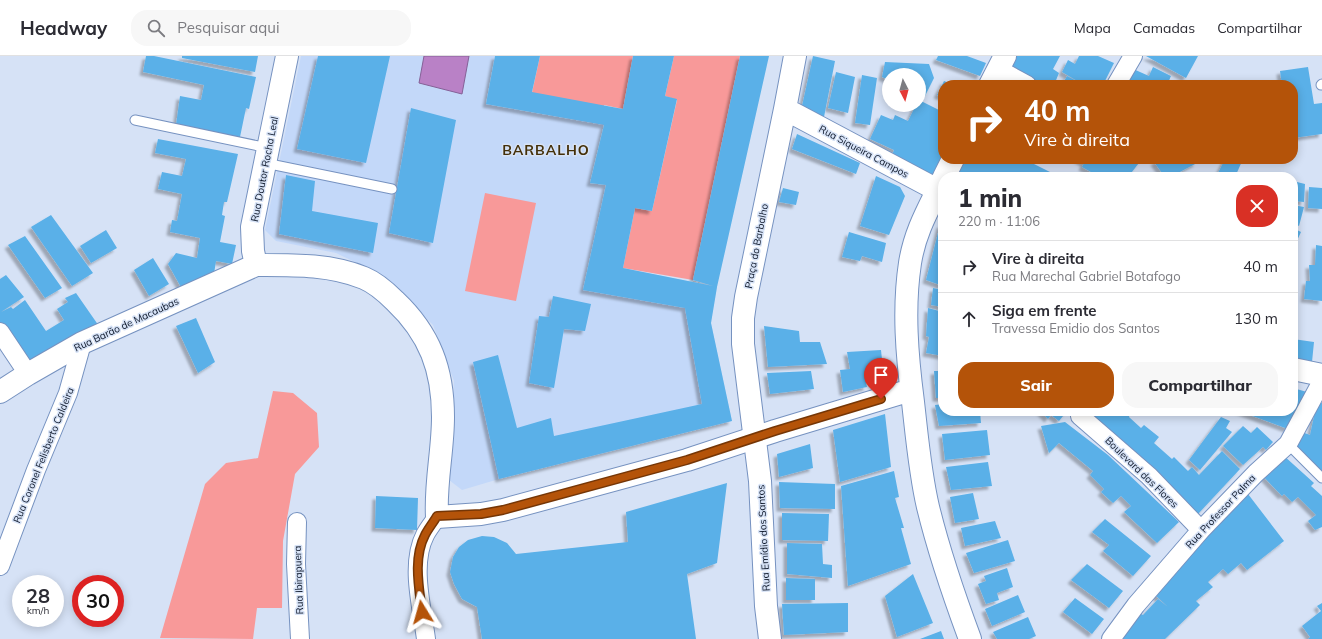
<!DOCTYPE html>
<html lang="pt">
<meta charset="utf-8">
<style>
:root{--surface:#fff;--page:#f7f7f7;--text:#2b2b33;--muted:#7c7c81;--line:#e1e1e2;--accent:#b45309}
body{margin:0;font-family:Mulish,sans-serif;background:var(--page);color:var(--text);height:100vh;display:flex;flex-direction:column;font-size:15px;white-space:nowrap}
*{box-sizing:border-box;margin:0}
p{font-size:13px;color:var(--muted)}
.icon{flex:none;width:22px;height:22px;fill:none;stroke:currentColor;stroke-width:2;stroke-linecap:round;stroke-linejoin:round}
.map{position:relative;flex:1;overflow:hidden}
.drawer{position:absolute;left:938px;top:116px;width:360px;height:244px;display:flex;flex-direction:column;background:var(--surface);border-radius:16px;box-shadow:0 2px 10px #0003}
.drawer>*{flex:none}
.top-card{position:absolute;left:938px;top:24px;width:360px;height:84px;border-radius:16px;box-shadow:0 2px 10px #0003;background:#b45309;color:#fff;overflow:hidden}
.needle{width:26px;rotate:174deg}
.fabs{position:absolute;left:882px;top:12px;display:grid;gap:8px}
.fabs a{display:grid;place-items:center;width:44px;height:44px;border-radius:50%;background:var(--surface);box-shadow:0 2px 10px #0003;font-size:20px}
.speed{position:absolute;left:12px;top:519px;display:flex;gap:8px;font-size:20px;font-weight:700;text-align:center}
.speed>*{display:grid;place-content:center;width:52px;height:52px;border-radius:50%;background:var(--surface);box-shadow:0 2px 10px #0003;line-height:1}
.speed small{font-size:10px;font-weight:400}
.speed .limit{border:6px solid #d22;background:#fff;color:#111}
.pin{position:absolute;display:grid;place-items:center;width:34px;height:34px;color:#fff;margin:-41px -17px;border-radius:50% 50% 50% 0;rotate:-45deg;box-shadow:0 0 4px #0007}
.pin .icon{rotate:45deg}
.me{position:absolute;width:44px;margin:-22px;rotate:352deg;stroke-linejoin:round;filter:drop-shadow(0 0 3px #0008)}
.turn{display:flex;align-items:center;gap:14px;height:84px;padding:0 20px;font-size:18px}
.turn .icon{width:52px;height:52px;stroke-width:2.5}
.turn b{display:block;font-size:28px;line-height:34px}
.round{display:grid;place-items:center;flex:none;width:42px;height:42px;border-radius:16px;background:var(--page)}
.overview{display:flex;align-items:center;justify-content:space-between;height:68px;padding:0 20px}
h1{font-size:24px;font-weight:800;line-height:30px}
.button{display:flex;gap:8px;margin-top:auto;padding:8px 20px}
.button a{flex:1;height:46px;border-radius:16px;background:var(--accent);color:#fff;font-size:16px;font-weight:800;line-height:46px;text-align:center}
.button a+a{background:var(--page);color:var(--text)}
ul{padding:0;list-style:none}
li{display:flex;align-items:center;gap:12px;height:52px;padding:0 20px;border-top:1px solid var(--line)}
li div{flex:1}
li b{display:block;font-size:15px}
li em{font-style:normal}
header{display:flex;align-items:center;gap:24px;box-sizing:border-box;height:56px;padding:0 20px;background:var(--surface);border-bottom:1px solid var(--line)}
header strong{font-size:19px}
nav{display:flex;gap:22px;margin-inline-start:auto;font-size:14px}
.search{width:280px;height:36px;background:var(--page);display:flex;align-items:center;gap:10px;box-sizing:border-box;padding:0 14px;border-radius:16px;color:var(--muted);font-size:15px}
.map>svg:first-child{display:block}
.built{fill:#c3d8f9}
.green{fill:#f89999}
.water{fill:#b981c6;stroke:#856197}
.building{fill:#5ab0e8;filter:url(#shadow)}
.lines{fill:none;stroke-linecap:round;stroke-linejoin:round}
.service-casing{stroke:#7692c0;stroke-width:11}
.minor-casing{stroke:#7692c0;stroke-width:20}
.tertiary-casing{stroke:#7692c0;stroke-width:24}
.secondary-casing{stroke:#7692c0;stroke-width:24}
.service{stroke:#fff;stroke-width:9}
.minor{stroke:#fff;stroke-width:18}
.tertiary{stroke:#fff;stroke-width:22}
.secondary{stroke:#fff;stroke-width:22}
.route-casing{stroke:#753606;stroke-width:10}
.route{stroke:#b45309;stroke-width:7}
.labels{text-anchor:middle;stroke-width:3;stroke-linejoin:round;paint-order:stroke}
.street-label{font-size:10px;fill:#0d1729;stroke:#d6e2f6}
.district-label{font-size:14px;font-weight:bold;letter-spacing:1px;fill:#443009;stroke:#d6e2f6}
</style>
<header>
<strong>Headway</strong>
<div class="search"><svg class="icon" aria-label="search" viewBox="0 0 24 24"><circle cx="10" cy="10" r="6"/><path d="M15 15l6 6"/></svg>Pesquisar aqui</div>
<nav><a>Mapa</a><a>Camadas</a><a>Compartilhar</a></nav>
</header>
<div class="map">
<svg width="1322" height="583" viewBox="0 0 1322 583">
<defs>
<filter id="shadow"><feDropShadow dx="-3.5" dy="3.5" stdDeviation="1" flood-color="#0004"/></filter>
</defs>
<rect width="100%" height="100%" fill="#d6e2f6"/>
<path class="built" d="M301,0H495L486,48L604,69L590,127L606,129L635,152L623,212L717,231L711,267L732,365L499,423L462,434L449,424L454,325L433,269L382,219L336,197L276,185L265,174Z"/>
<path class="green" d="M540,0H633L623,53L604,49V69L528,55Z
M674,0H740L693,224L623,212L635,152L652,155L677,44L665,40Z
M485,137L536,147L516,245L465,235Z
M273,335L293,337L317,357L319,391L295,418L283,485L282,552H257L253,583L160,582L205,428L226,407L258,402Z"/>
<path class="water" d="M424,0H469L462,38L419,27Z"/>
<path class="building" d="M146,0H154L256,21L249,53L246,52L240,81L176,69L180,40L201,44L204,29L143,16Z
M182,0H258L255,16L182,2Z
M318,0H390L366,107L297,93Z
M495,0H540L532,36L623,53L633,0H674L665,40L677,43L652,155L635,152L623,212L713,230L693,224L740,0H769L717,231L711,267L732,365L499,423L473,306L498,299L517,372L551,362L554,380L702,348L685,252L583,234L606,129L590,127L604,69L486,48Z
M813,0L835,5L824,61L802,50Z
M938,0H967L986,7L980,20L936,4Z
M1015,0H1060L1053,13L1059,17L1054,29H1045L1010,12Z
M1079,0H1098L1114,7L1103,29H1062L1067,20L1084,29L1062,16L1068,4L1075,8Z
M1146,0H1198L1186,22Z
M885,6L929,8L934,22L925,40L919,37V19H889V24L882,21Z
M1153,11L1171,20L1167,29H1122L1131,12L1149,20Z
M1308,11L1314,48L1322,47V78L1293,82V29H1282L1280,15Z
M836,16L855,21L848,57L828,52Z
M862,19L877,22L870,69L855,67Z
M944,25L954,29H943V41L937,39Z
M919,44L943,56V101L934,120L892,99L894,94L870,83L881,59L893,64L895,59L908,65L916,49H919Z
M411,52L456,64L433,187L389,177Z
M797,78L860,107L856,118L792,93Z
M158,83L238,98L227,146H224L222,159L225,160L220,186L236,189L232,208L216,205L214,218L182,233L168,208L176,197L197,202L200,182L170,176L172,164L177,165L182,138L158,133L162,116L182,120L186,103L155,97Z
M963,103H1035L1032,107L1052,117L1050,121H953Z
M1077,103H1142L1128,121H1100L1082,111L1084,107Z
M1159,103H1195L1197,107L1170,121H1165L1154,106Z
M1225,103H1243L1235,121H1221L1217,119Z
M286,119L315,125L312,155L378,167L373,197L279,178Z
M876,120L900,131L905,140L889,179L860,170Z
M1293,125L1305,128L1304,146L1293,145Z
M1309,131L1322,132V153L1308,152Z
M783,132L799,136L796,149L779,146Z
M1293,149L1304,151L1299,170L1293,167Z
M51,159L93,217L72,230L31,171Z
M943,168V230L926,224L940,169Z
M1293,172L1301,176L1294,191L1298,192L1293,203Z
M106,174L117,192L91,207L80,190Z
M849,176L886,187L882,206L862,200L860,205L842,201Z
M25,180L62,232L45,242L8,189Z
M1316,189L1322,190V245L1304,243L1306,225H1310L1309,209H1315Z
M153,202L169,228L149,240L134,214Z
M6,219L24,241L1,256L11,251L13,253L25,244L46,275L64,264L57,253L68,246L65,242L76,237L101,273L29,310L0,267V223Z
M933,232L943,234V251L931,249Z
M553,240L591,248L585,275L564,273L554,332L529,327L539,260L549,261Z
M928,252L943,256V300L926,297L929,281L926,280Z
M196,262L215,306L198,317L176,270Z
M764,270L799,275L800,286H820L827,308L768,311Z
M1293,283L1314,286L1312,306L1293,302Z
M881,294L883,313L864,317L867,331L843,336L840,314L850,313L847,296Z
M811,315L814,333L770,338L767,317Z
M934,315H943V342H936Z
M1293,332L1307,336L1288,373L1239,355H1293Z
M1317,346L1322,347V416L1293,390L1299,375L1310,379Z
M943,348V355H980L981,367L939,370L935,349Z
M1040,355H1067L1059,365L1051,359L1048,363Z
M1081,355H1127L1130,358L1129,361L1141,372L1144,369L1159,381L1154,387L1172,403L1174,401L1188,415L1192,411L1199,419L1222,395L1240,413L1198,458Z
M885,358L891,411L840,426L833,374Z
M1221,361L1230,365L1226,372L1232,376L1200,414L1189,404Z
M1065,366L1108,399L1179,466L1157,487L1124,456L1131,450L1121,440L1113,447L1101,436L1104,433L1090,419L1093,415L1059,387L1049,397L1041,370Z
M1243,370L1251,377L1257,371L1273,386L1266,394L1263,391L1243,409L1223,390Z
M987,374L990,399L945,404L942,378Z
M810,388L813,412L779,421L777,398Z
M1283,399L1314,427L1308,433L1311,430L1322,440V471L1315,474L1308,465L1316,459L1298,441L1292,446L1284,438L1282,440L1261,418Z
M988,406L992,430L951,434L946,411Z
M894,415L899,441L895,442L904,472H901L911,508L848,530L841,430Z
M779,426L835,428V453L780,452Z
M727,427L717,507L687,518L696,583H482L477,551L462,543L454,528L450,516L453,501L459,491L468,484L482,480L494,481L507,487L516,498L628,486L626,456Z
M973,437L979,463L955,467L950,441Z
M1248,438L1284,485L1247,514L1241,507L1228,518L1223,513L1208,526L1213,531L1196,545L1200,549L1165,583H1118L1129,569L1141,558L1143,559L1158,543L1168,551L1154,538L1200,489L1197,486L1236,447Z
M376,440L418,442L417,474L375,472Z
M782,457L829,458L828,485L782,484Z
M1105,463L1151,500L1133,520L1103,495L1109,489L1092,476Z
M995,465L1001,482L965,490L961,472Z
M1008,484L1015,505L974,517L966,497Z
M787,487L822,488L823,508L832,509V522L787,518Z
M1087,508L1123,535L1109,552L1071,524Z
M1007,512L1013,531L997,537L999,544L986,548L978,528L986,525L984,520Z
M913,518L933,567L897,581L885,540Z
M786,522L815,523V544H786Z
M1018,539L1025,556L992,570L985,553Z
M1075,542L1104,563L1092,578L1063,556Z
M848,547V576L784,579L782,548Z
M1322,547V583H1308L1310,581L1302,570L1321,555L1317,550Z
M1028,561L1036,580L1029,583H997L993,576Z
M941,575L944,583H920Z"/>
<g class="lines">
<defs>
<path id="service" d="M1321,29L1322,28
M135,64L268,92
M265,107L392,133
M1288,388L1322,422"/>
<path id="minor" d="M998,13L1027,29
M1116,29L1133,0
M0,276L28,318
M1080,360L1149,420L1201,474
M297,466L296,508L300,583
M0,510L36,414L68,337L82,287
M426,583C422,552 410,508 425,479C428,473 433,467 437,461
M1111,583L1136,549L1201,474L1256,417L1288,388L1322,325"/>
<path id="tertiary" d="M990,29L1005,0
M944,121L953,103
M943,123C929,152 915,175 910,207C903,253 907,300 913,346C917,381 920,417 928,451C939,496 954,540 970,583
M256,209L253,195L252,171L287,0
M0,336L28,318L82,287L256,209C292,209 330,208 364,222C376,227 386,236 395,245C430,278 443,314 443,361C443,395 435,427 437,461L481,458L503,454L687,404L775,375L911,334"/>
<path id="secondary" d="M785,53L943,137
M1293,313L1322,319
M770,583L766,550L760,425L743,288V262L746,241L785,53L795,0"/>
</defs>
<use href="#service" class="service-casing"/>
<use href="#minor" class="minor-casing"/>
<use href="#tertiary" class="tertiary-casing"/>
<use href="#secondary" class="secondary-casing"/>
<use href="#service" class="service"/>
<use href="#minor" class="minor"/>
<use href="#tertiary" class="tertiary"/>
<use href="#secondary" class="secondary"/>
</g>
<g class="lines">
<defs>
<path id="route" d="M422,556C419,531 413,502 425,479C428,473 433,467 437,460L481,458L503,454L687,404L775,375L881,343"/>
</defs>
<use href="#route" class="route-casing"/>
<use href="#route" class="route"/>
</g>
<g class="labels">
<g class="street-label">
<text transform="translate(864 95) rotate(28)" y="4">Rua Siqueira Campos</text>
<text transform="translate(264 113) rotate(-79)" y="4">Rua Doutor Rocha Leal</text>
<text transform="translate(756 190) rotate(-79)" y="4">Praça do Barbalho</text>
<text transform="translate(126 268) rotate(-25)" y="4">Rua Barão de Macaubas</text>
<text transform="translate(43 399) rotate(-68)" y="4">Rua Coronel Felisberto Caldeira</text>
<text transform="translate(1142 416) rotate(44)" y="4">Boulevard das Flores</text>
<text transform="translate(1220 455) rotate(-47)" y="4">Rua Professor Palma</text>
<text transform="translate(763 482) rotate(-93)" y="4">Rua Emídio dos Santos</text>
<text transform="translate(298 524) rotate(-92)" y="4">Rua Ibirapuera</text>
</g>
<g class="district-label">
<text x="546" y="99">BARBALHO</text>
</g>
</g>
</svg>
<div class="fabs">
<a><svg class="needle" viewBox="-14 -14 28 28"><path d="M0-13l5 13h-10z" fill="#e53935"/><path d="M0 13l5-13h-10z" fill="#7c7c81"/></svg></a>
</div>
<div class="speed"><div>28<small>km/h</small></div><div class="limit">30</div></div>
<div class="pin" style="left:881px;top:343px;background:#d93025"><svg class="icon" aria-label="arrive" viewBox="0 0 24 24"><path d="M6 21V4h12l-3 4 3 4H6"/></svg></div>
<svg class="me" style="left:422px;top:556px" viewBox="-20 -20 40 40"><path d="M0-17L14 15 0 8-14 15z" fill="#b45309" stroke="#fff" stroke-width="4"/></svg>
<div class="top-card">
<div class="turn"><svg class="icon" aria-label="right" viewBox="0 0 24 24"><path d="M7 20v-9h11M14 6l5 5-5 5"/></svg><div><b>40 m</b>Vire à direita</div></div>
</div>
<section class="drawer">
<div class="overview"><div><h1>1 min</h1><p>220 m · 11:06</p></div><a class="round" style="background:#d93025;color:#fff"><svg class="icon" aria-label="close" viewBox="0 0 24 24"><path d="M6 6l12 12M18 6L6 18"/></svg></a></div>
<ul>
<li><svg class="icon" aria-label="right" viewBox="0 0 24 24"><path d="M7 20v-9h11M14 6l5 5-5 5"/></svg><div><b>Vire à direita</b><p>Rua Marechal Gabriel Botafogo</p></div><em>40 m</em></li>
<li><svg class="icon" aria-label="ahead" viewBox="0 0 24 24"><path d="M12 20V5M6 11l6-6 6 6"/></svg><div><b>Siga em frente</b><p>Travessa Emidio dos Santos</p></div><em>130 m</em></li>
</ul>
<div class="button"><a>Sair</a><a>Compartilhar</a></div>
</section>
</div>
